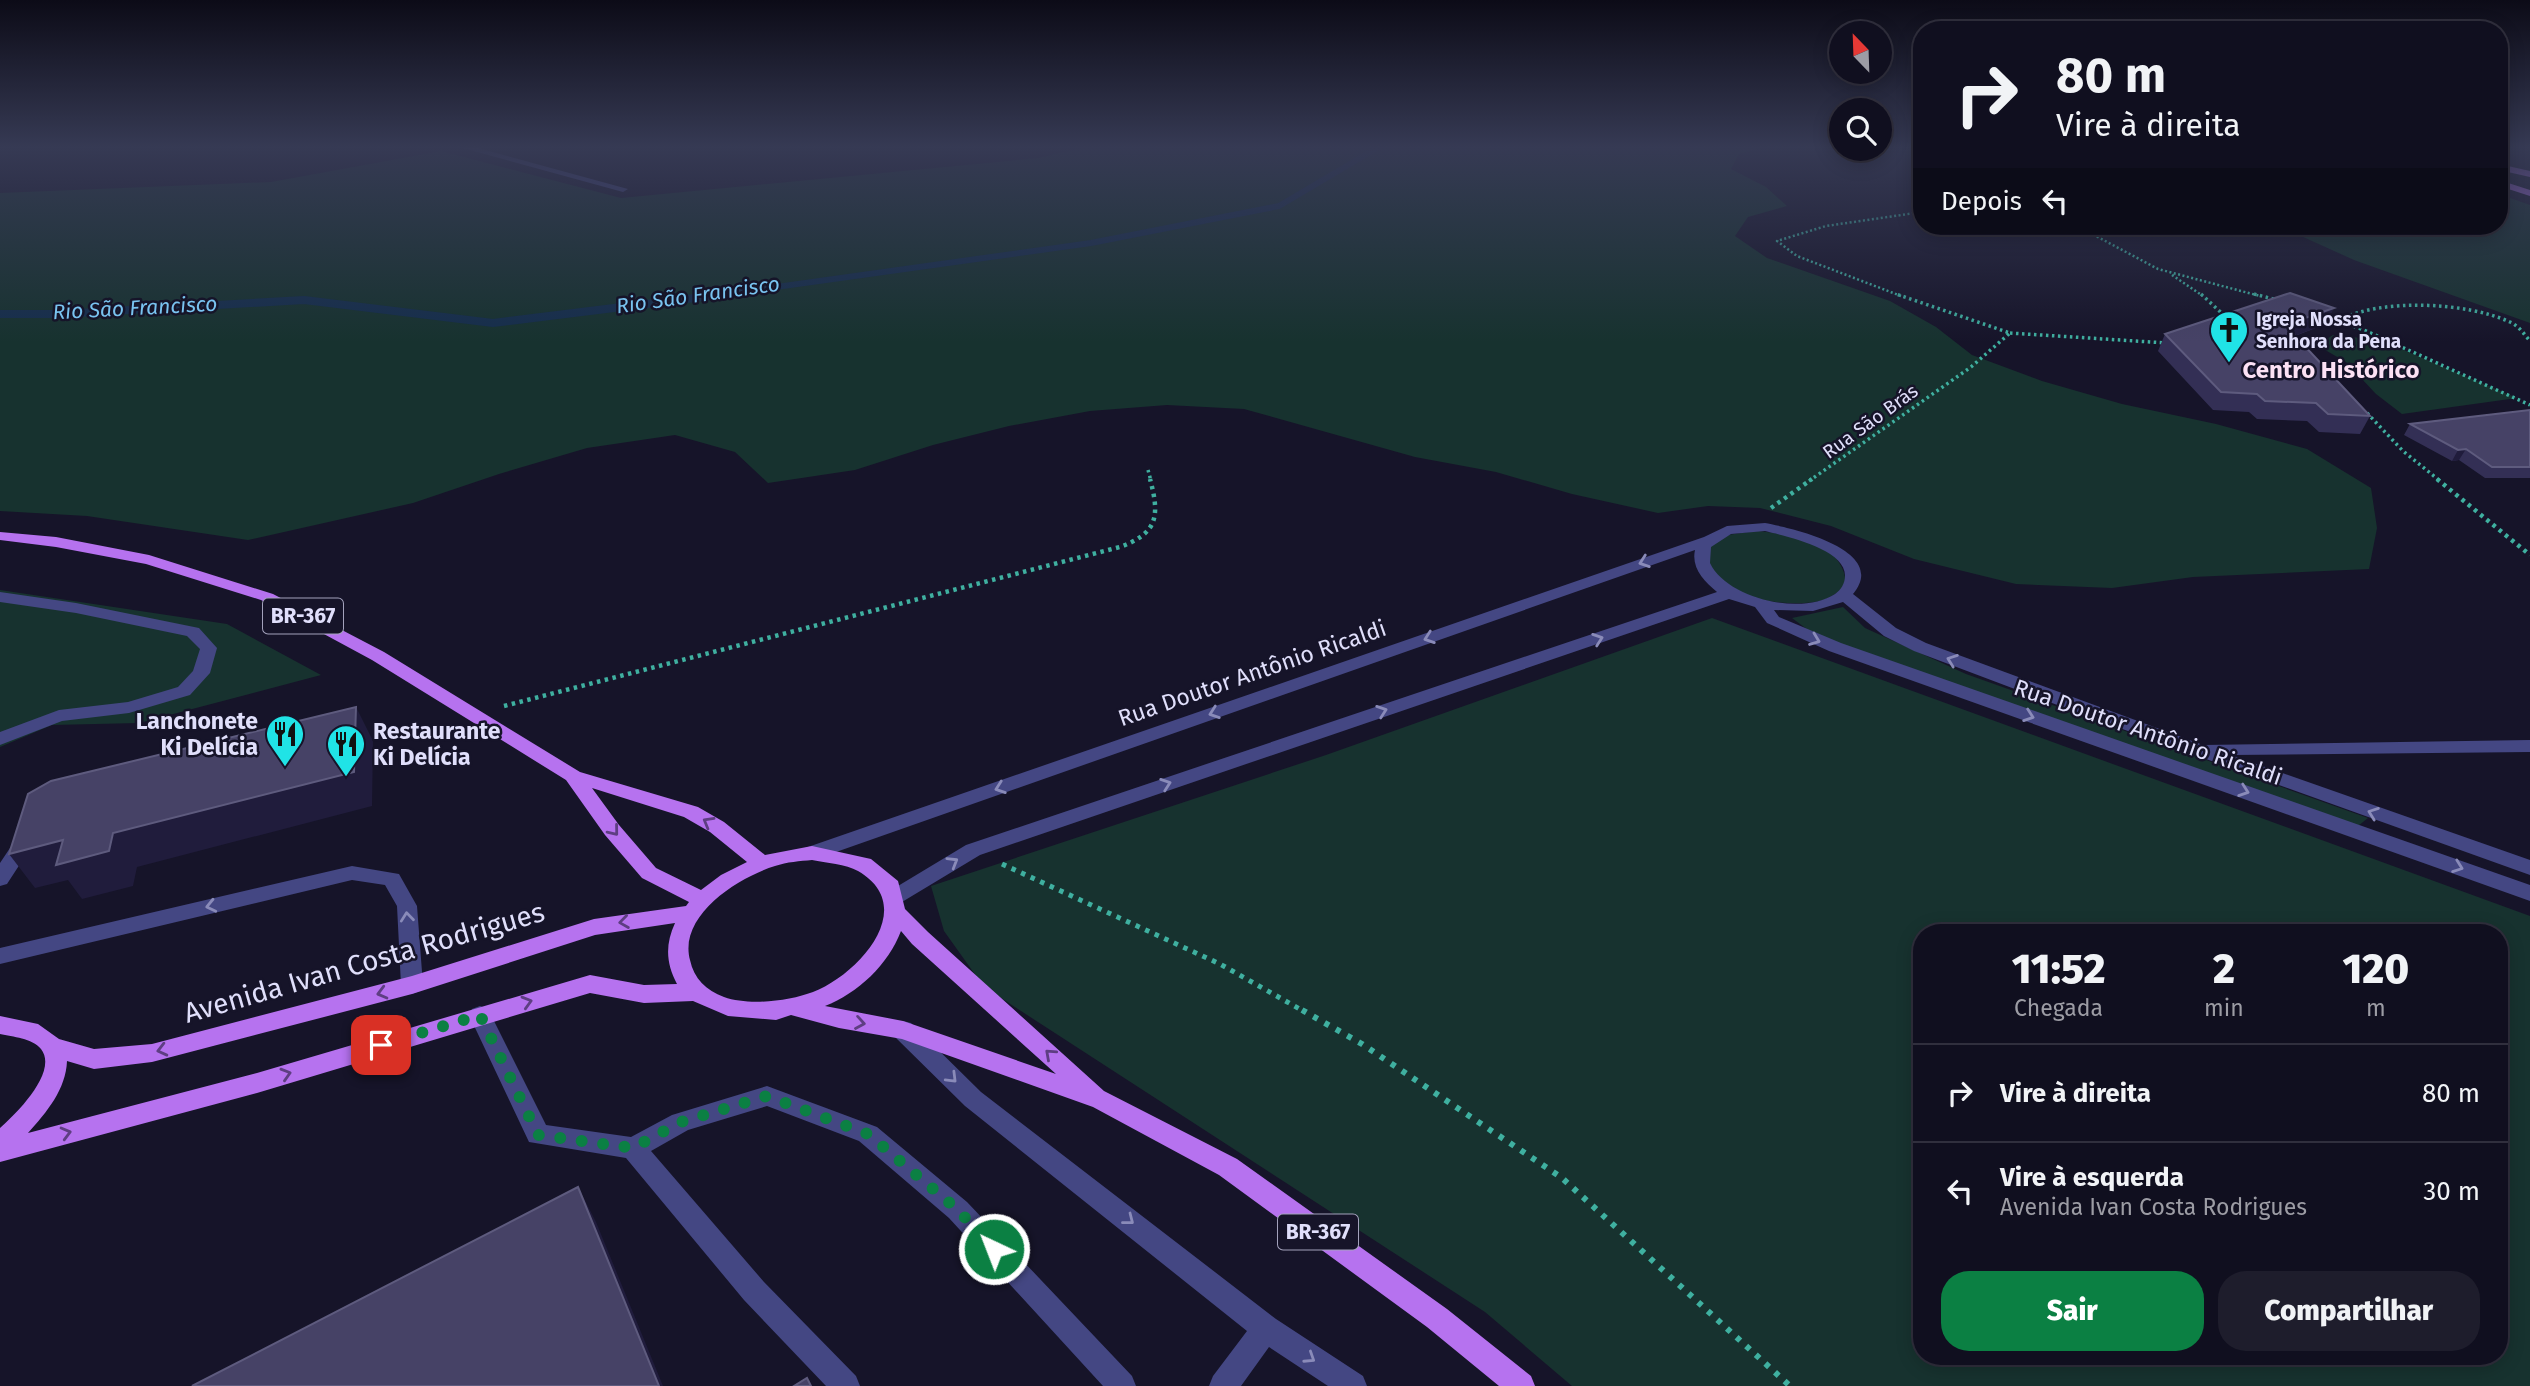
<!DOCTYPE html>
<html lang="pt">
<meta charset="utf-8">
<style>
:root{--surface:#100f1f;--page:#1e1d2c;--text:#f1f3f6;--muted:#9c9ca4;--line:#302f3d;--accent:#0b8043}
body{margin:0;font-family:"Fira Sans",sans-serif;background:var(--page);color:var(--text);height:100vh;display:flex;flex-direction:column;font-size:26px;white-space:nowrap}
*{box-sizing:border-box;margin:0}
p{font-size:23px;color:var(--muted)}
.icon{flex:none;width:38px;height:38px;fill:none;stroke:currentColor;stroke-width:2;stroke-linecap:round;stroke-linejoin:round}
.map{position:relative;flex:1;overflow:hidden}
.sheet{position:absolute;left:1913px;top:924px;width:595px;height:441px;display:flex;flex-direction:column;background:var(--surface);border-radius:28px;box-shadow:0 4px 18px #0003,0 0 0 2px var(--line)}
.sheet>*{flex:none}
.top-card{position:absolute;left:1913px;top:21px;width:595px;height:214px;border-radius:28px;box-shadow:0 4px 18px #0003,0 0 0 2px var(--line);background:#100f1f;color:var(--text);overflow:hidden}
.needle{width:46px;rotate:337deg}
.fabs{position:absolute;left:1829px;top:21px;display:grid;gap:14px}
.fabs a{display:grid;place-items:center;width:63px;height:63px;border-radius:50%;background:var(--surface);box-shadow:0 4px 18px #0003,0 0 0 2px var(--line);font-size:35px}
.pin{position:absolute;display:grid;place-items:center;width:60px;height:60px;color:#fff;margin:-30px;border-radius:14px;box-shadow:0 4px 10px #0006}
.me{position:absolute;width:77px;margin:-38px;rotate:317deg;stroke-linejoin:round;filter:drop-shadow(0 0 5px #0008)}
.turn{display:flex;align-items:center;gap:24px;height:147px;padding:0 28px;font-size:32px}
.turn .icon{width:91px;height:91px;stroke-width:2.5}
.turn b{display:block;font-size:49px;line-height:60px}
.then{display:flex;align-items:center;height:66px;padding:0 28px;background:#0003;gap:14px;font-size:26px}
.eta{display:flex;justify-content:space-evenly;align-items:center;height:119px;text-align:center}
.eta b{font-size:42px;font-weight:800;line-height:49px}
.cta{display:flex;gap:14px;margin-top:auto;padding:14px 28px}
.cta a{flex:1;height:80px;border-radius:28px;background:var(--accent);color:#fff;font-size:28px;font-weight:800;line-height:80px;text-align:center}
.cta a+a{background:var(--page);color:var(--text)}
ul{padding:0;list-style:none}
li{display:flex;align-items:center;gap:21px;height:98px;padding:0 28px;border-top:2px solid var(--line)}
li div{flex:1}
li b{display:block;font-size:26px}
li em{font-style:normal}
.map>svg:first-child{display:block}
.green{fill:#17322f;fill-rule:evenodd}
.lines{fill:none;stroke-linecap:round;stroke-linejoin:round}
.stream-far1{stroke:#152e4b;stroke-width:6}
.stream{stroke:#152e4b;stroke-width:8}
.path-far4{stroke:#3fb0a0;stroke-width:2.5;stroke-dasharray:2 2.5;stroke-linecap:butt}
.path-far3{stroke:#3fb0a0;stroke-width:3.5;stroke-dasharray:2.5 3.5;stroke-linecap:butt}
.path-far2{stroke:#3fb0a0;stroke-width:4.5;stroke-dasharray:3.5 4.5;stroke-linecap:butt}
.path-far1{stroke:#3fb0a0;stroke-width:5;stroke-dasharray:4.5 6;stroke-linecap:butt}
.path{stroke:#3fb0a0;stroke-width:6;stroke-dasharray:5 8;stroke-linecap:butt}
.minor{fill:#444783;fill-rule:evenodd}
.major{fill:#b672ef;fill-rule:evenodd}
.wall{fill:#332f55}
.shaded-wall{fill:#201c3c}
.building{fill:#464266;stroke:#5e5b7e;stroke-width:2}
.oneway{stroke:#8a8bb9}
.oneway2{stroke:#5e3e82}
.route{stroke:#0b8043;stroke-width:12;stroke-dasharray:0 21.6}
.labels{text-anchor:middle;stroke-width:5;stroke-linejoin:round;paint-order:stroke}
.far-poi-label{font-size:19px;font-weight:bold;fill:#e0dffb;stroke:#161429;text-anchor:start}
.far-street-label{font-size:19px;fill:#e0dffb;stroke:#161429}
.far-water-label{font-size:21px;font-style:italic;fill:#79c3f0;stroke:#161429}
.shield{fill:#161429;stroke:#a3a2bc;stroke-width:2}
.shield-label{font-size:21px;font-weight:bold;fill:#e0dffb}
.street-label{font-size:23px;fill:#e0dffb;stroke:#161429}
.poi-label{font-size:23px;font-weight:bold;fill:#e0dffb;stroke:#161429;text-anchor:end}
.far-district-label{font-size:24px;font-weight:bold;fill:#fce1f4;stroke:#161429}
.near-street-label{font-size:28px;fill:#e0dffb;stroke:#161429}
</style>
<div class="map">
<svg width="2530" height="1386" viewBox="0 0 2530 1386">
<rect width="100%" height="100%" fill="#161429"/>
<path class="green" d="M1082,148H1761L1739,154L1731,169L1766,187L1787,206L1748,217L1735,236L1767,258L1890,301L1936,327L1972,355L2042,381L2122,404L2216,424L2307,449L2371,488L2377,528L2369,569L2193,577L2112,588L2016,584L1914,559L1831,526L1760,508L1708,506L1658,513L1572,494L1496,472L1415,457L1244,409L1167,405L1090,411L1009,426L933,445L855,470L768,483L735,452L675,435L587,448L499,474L413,503L248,540L87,516L0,511V193L271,182L441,151L621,198L1038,158Z
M2499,194L2530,205V323L2354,260L2279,226H2499Z
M2333,335L2361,338L2399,348L2517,398L2402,414L2376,394L2346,362L2320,347L2322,342Z
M1758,531C1792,535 1845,542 1846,585C1839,591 1832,597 1823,600C1802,607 1758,602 1738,593C1722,585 1690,555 1716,540C1728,533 1744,533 1758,531Z
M0,590L227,624L321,675L139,723L52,725L0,747Z
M1843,607L1865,628L1966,674L2368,818L2358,826L1855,650L1808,630L1792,618Z
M1712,618L2530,916V1386H1572L1485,1312L984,987L944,931L931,886L1326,755ZM1922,933H2499V1356H1922Z"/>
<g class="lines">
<path class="stream-far1" d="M712,296L1091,243L1279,206L1377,148"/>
<path class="stream" d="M0,314H61L304,300L493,323L727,294"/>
<path class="path-far4" d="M2028,226L2090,235
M2077,226L2158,269L2260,296
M2097,236L2116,226
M2172,275L2203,296
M1901,296L1797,256L1777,241L1826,226L1922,212"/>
<path class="path-far3" d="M2201,294L2228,319
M2254,294L2277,300
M2325,316L2364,330L2530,405
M2339,320C2382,298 2466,302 2510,322C2519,326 2524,334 2530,341
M2010,333L2167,343
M2367,413L2403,451L2440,481
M1148,470L1151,481
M1809,481L1971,367L2010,333L1896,294"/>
<path class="path-far2" d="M2437,479L2530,555
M1771,508L1812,479
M504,706L1120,547C1158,533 1160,516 1150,479"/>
<path class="path-far1" d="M1002,864L1220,964L1305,1012"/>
<path class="path" d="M1302,1010L1362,1044L1562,1178L1790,1386"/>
<path class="minor" d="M463,148H478L628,189L623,192Z
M1765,523C1792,528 1890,550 1853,594L1896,628L1926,643L2203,745L2530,740V752L2231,755L2530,860V875L2100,721L1914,651L1884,636L1843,602L1813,611L1774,610L1779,617L1841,643L2530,885V901L1829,651L1767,623L1755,607L1729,599L980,855L902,902L895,905L888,902L885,897L888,892L966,845L1717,592C1704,581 1691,568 1695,550L819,858H805L802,853L805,848L1704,537L1727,526ZM1765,531C1785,536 1846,549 1845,576C1845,583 1841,590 1835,594C1802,616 1727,599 1710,563L1711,547L1731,534Z
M0,592L76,603L199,628L217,648L210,673L190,695L129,713L62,721L0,745V732L59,710L128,702L178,687L193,671L200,649L187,636L76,613L0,602Z
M25,834L32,836L35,841L7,884L0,886V863L18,836Z
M352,866L399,874L417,906L423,985L420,991L412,994L404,991L401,985L397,906L385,885L352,880L0,964V948Z
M480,1006L488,1009L546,1125L631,1137L672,1115L767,1086L877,1127L967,1202L1132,1376L1136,1386H1103L949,1218L859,1141L767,1106L688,1130L651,1151L764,1282L856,1376L860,1386H826L744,1300L626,1158L529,1142L469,1015L472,1009Z
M903,1021L911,1023L981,1092L1276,1319L1363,1376L1367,1386H1328L1269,1347L1241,1386H1209L1213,1376L1247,1331L965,1106L895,1037L892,1030L895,1023Z"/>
<path class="major" d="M2499,164L2530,171V177L2499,170Z
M2499,180L2530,190V196L2499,186Z
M0,532L56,537L149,555L273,594L384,652L580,772L698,807L724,822L765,855L812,846L871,859L898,881L905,909L928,932L1104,1091L1237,1159L1447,1309L1531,1376L1535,1386H1499L1427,1327L1219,1175L1093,1107L902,1039L839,1028L791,1015L776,1020L728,1016L693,1001L644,1003L590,993L257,1093L0,1162V1128C15,1115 59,1072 41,1049C32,1038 13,1037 0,1034V1016L38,1024L59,1039L94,1049L152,1044L412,976L594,919L686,906L689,902L642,878L605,835L566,780L372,660L261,600L146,564L56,547L0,540ZM592,788L684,817L710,832L747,862L721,875L701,890L656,868L619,825ZM812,860C826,863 846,864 858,871C920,907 858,975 813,992C789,1001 749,1006 724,997C706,990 694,979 690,960C678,915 739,877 775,866C787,862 800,861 812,860ZM675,923C665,945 666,963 677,984L644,985L590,975L257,1073L28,1133C47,1112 66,1089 67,1061L94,1069L152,1062L412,994L595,935ZM901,931L912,944L1056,1074L903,1021L825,1006C858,993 888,965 901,931Z"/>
</g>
<path class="wall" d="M2326,324L2295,336L2370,416L2360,434L2319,432L2307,421L2257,419L2249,412L2213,410L2158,351L2165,334Z
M2530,410V478H2485L2459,460L2452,461L2404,435L2410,424Z"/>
<path class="shaded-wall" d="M2334,308L2326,324L2278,342L2285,325Z
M2466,449L2459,460L2452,461L2458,450Z
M356,707L373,741L372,806L137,867L133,886L82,899L68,880L35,888L9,854L63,840L113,833Z
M578,1187L596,1222L663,1386H659Z"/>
<path class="building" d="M2290,293L2334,308L2285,325L2370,416L2328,414L2316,403L2265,401L2257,394L2221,392L2165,334Z
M2530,410V467H2492L2466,449L2458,450L2410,424Z
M356,707L354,772L113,833L109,851L56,865L63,840L9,854L28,794L51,781Z
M578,1187L659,1386H192Z
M807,1378L811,1386H794Z"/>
<defs><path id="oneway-chevron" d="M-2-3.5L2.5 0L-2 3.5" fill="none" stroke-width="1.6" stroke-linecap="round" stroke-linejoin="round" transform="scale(1.75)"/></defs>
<g class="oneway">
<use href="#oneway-chevron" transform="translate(1644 562) rotate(161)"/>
<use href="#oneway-chevron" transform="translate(1429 638) rotate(161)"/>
<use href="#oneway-chevron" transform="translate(1598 639) rotate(-19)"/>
<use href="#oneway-chevron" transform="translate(1815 640) rotate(21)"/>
<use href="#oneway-chevron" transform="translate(1952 660) rotate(-160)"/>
<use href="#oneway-chevron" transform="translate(1382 711) rotate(-19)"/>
<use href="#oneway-chevron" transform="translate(1214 713) rotate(161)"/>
<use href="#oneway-chevron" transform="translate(2029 716) rotate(19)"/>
<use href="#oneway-chevron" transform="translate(1166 784) rotate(-19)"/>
<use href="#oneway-chevron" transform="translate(1000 788) rotate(161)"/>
<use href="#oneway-chevron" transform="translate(2244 791) rotate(19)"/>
<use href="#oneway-chevron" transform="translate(2373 813) rotate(-160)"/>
<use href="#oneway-chevron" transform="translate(953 862) rotate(-31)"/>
<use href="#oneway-chevron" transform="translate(2458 867) rotate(20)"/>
<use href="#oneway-chevron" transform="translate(211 906) rotate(167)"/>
<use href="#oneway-chevron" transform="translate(407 917) rotate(-96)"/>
<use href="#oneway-chevron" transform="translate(952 1078) rotate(45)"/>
<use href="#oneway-chevron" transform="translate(1129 1220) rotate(38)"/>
<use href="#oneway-chevron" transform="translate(1310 1358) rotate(33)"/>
</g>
<g class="oneway2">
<use href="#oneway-chevron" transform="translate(708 822) rotate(-150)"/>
<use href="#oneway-chevron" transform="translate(614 831) rotate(51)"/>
<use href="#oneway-chevron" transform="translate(624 922) rotate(172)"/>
<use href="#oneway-chevron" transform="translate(382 993) rotate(165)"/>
<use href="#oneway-chevron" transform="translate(527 1002) rotate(-16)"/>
<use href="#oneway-chevron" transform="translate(860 1023) rotate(10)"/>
<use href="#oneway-chevron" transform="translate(162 1050) rotate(166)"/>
<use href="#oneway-chevron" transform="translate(1050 1054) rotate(-138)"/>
<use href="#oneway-chevron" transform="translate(286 1074) rotate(-17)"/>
<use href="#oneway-chevron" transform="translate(66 1133) rotate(-15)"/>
</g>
<linearGradient id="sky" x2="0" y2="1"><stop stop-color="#0c0b17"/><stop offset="0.43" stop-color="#363a54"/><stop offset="1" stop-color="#363a54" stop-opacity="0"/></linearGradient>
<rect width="2530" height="342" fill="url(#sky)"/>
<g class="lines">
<path class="route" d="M381,1045L480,1015L538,1135L633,1148L681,1122L767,1096L868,1134L958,1210L994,1249"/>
</g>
<defs>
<symbol id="church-pin" viewBox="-11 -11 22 30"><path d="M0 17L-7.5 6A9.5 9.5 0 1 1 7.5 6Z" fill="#20e3e6" stroke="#161429"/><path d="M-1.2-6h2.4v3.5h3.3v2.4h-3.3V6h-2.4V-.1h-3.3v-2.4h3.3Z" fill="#111"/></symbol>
<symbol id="restaurant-pin" viewBox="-11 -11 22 30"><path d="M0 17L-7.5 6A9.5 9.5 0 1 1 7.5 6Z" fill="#20e3e6" stroke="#161429"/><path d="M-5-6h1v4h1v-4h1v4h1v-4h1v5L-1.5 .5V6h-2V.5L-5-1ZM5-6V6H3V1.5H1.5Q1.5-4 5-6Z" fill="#111"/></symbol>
</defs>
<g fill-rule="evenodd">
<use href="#church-pin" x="2207" y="308" width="44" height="60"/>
<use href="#restaurant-pin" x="263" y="712" width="44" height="60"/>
<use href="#restaurant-pin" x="324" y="722" width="44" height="60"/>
</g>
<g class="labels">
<g class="far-poi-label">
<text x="2256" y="326">Igreja Nossa<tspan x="2256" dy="22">Senhora da Pena</tspan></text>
</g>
<g class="far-street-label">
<text transform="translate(1870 421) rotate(-36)" y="7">Rua São Brás</text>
</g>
<g class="far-water-label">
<text transform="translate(698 295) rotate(-8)" y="7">Rio São Francisco</text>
<text transform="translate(135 308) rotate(-3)" y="7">Rio São Francisco</text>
</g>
<g class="shield">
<rect x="263" y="598.5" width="80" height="35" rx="5"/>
<rect x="1278" y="1214.5" width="80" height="35" rx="5"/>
</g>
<g class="shield-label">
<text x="303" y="623">BR-367</text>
<text x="1318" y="1239">BR-367</text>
</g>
<g class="street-label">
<text transform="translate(1252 673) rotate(-19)" y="8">Rua Doutor Antônio Ricaldi</text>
<text transform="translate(2148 732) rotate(19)" y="8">Rua Doutor Antônio Ricaldi</text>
</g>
<g class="poi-label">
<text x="258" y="729">Lanchonete<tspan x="258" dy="26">Ki Delícia</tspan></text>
<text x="373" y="739" text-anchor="start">Restaurante<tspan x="373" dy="26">Ki Delícia</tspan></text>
</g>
<g class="far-district-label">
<text x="2331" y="378">Centro Histórico</text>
</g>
<g class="near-street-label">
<text transform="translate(364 962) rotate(-16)" y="10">Avenida Ivan Costa Rodrigues</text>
</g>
</g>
</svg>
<div class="fabs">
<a><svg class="needle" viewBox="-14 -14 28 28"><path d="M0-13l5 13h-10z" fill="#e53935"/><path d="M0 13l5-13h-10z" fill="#9c9ca4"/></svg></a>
<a><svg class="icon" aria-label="search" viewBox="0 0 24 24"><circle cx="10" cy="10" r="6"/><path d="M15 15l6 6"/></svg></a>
</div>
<div class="pin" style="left:381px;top:1045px;background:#d93025"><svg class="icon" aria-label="arrive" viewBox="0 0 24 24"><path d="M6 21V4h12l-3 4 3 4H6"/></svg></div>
<svg class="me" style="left:994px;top:1249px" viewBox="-20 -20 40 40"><circle r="17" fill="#0b8043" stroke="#fff" stroke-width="3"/><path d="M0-11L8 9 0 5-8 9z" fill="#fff"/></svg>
<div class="top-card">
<div class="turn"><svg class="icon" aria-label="right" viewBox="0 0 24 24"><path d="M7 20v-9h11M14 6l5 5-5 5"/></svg><div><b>80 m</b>Vire à direita</div></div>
<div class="then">Depois<svg class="icon" aria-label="left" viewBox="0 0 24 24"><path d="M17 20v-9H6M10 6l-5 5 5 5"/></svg></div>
</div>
<section class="sheet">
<div class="eta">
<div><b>11:52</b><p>Chegada</p></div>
<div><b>2</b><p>min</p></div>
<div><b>120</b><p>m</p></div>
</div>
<ul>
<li><svg class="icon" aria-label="right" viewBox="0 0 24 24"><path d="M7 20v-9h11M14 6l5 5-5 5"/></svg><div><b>Vire à direita</b></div><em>80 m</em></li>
<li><svg class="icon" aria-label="left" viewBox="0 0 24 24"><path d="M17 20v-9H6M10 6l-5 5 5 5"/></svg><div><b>Vire à esquerda</b><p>Avenida Ivan Costa Rodrigues</p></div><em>30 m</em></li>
</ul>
<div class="cta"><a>Sair</a><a>Compartilhar</a></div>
</section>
</div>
